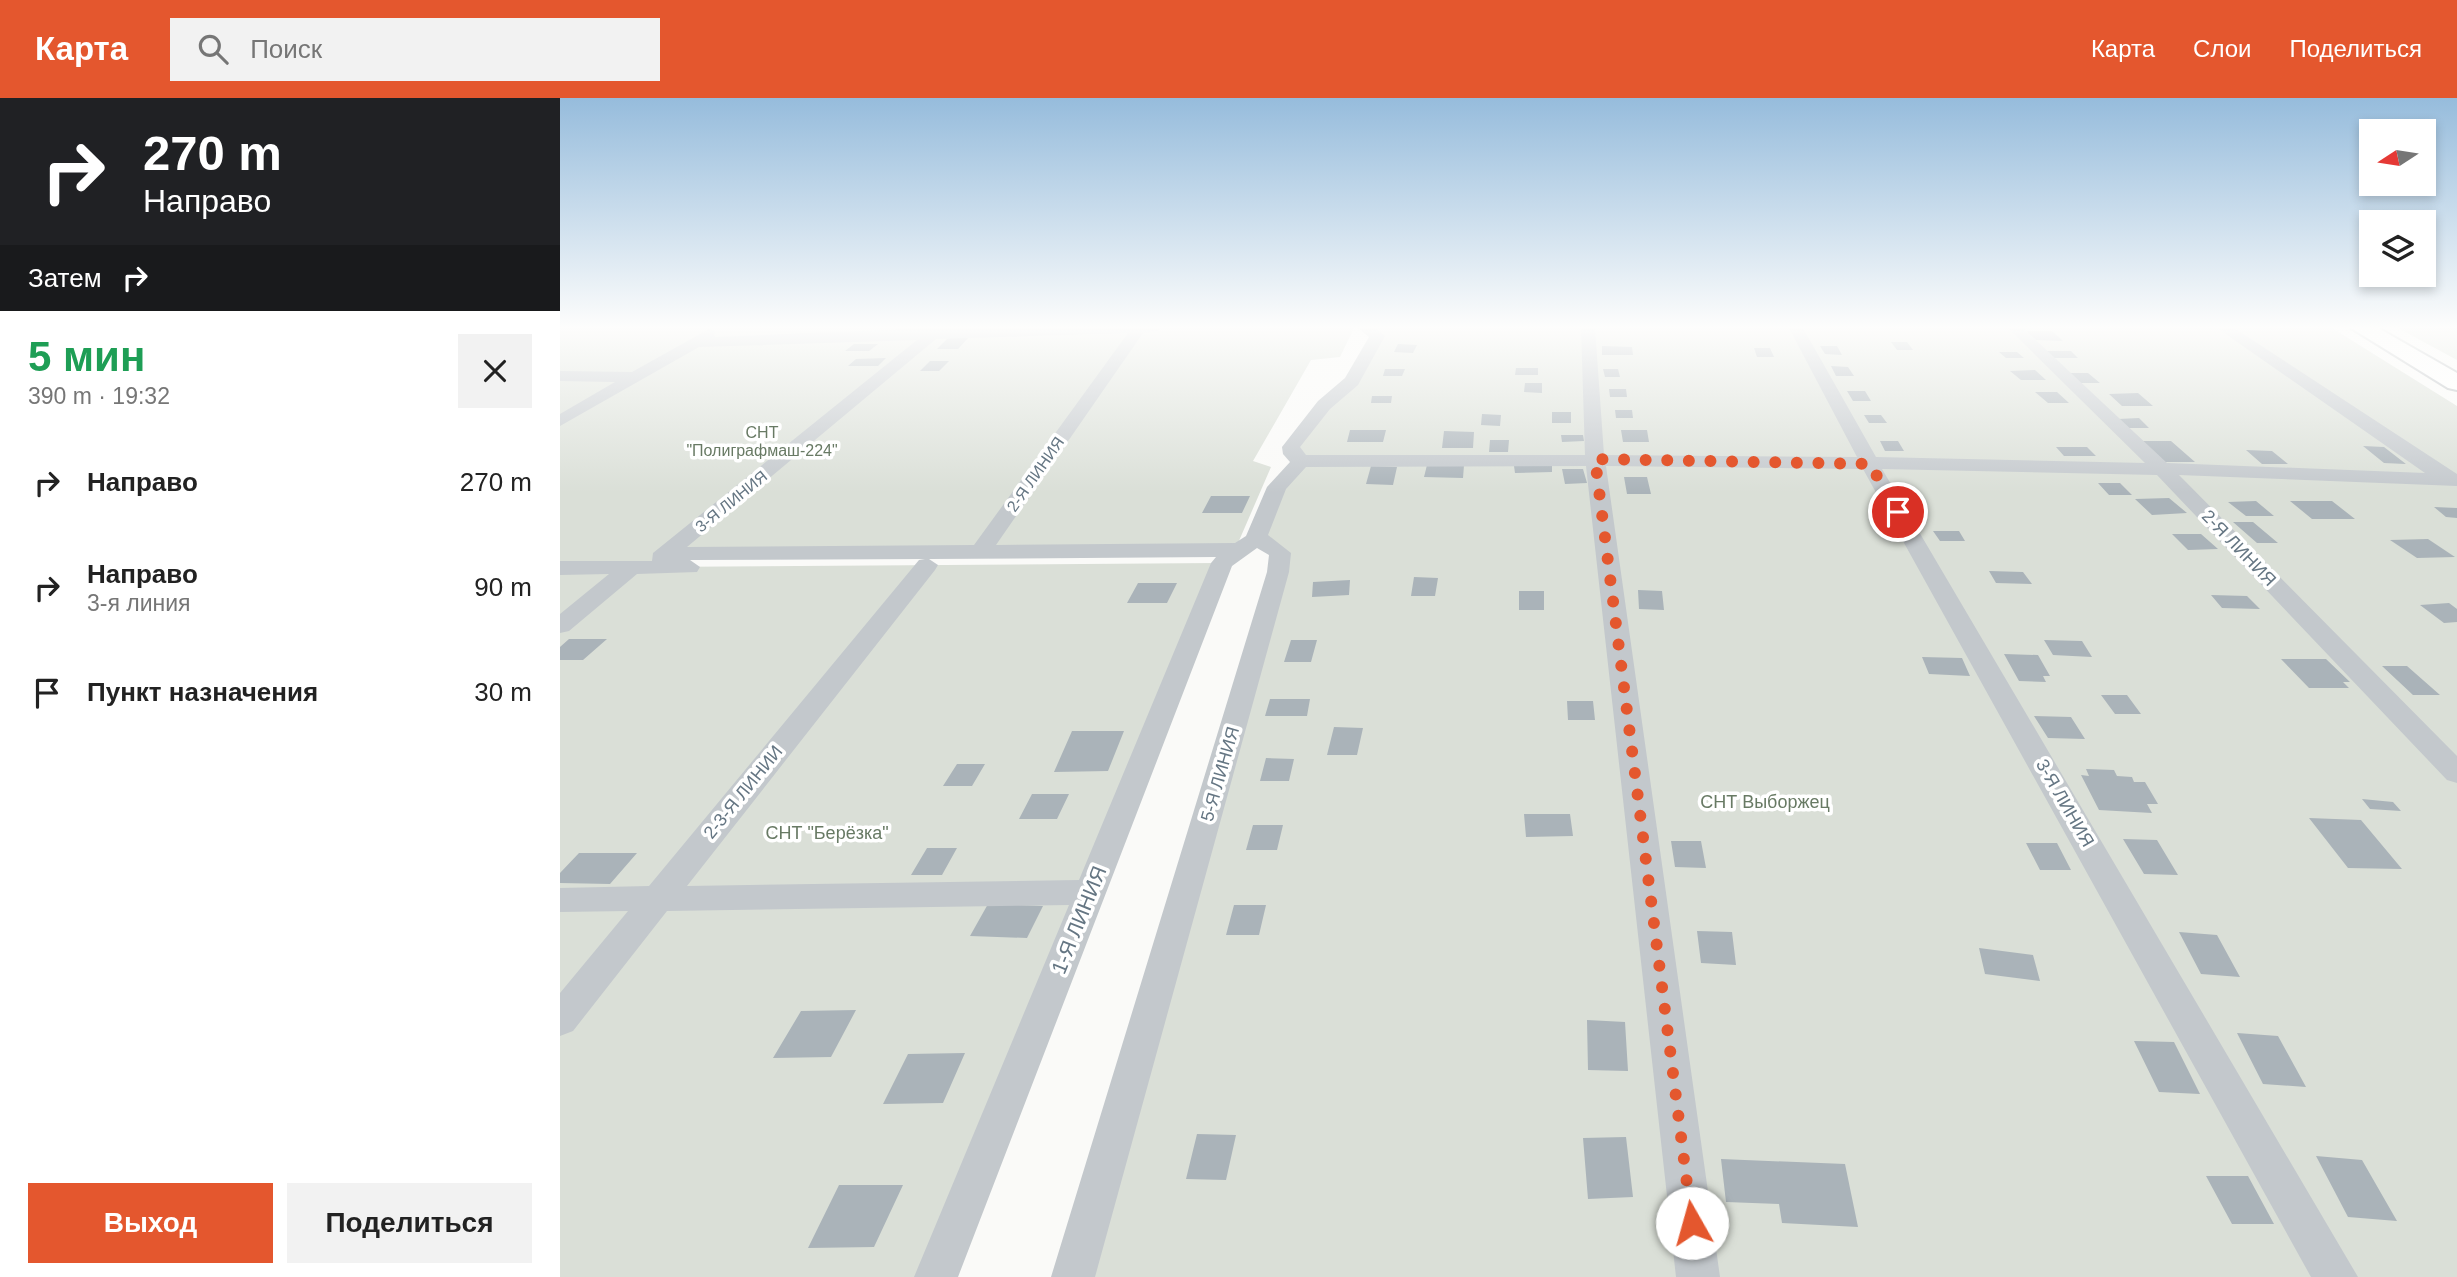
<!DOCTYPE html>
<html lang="ru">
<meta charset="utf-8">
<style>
:root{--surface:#fff;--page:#f2f2f2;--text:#222;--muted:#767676;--accent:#e4572e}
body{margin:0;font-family:Arial,sans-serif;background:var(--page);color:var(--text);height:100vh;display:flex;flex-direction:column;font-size:26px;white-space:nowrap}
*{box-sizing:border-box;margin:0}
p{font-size:23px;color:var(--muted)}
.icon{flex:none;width:38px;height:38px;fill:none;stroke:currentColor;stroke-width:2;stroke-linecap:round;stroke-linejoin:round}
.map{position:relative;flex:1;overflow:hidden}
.panel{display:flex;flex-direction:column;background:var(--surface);width:560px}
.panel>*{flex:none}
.top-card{background:#202124;color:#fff;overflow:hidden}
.needle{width:46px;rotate:258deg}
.buttons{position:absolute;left:1799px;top:21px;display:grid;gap:14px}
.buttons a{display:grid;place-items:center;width:77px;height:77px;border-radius:0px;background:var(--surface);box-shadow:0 4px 10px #0003;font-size:35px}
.pin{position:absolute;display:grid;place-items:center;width:60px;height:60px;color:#fff;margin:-30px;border:4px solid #fff;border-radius:50%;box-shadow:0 2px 7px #0007}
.me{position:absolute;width:77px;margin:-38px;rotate:353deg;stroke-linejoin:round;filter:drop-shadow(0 0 5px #0008)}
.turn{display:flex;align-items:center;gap:24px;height:147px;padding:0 28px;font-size:32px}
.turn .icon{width:91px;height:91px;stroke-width:2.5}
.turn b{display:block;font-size:49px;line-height:60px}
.then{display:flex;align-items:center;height:66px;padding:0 28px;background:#0003;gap:14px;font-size:26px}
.round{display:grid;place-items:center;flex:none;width:74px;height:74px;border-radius:0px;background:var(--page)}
.head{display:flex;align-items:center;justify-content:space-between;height:119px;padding:0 28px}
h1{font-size:42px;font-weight:700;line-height:52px;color:#1e9e55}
.cta{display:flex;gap:14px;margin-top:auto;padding:14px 28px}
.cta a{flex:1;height:80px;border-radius:0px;background:var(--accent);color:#fff;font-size:28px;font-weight:700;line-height:80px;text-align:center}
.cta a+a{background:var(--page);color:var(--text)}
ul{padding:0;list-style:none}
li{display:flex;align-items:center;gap:21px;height:105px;padding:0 28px}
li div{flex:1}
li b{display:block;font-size:26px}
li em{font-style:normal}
header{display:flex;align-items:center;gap:42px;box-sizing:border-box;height:98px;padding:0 35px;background:var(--accent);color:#fff}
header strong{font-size:33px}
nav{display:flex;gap:38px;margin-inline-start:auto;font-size:24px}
.search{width:490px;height:63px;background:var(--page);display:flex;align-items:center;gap:18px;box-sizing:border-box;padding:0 24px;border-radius:0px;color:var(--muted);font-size:26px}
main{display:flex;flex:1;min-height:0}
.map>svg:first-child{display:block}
.green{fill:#dadfd7}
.building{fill:#aab3b9}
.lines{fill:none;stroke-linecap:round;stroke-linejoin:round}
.primary-casing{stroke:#b5babe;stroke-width:4}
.minor{fill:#c3c8cc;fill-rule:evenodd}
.primary{fill:#fff;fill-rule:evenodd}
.route{stroke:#e4572e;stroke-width:12;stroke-dasharray:0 21.6}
.labels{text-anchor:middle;stroke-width:7;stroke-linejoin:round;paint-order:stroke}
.far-park-label{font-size:16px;fill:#687a64;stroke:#fff}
.far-street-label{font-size:16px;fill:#657683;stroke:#fff}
.street-label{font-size:18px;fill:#657683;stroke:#fff}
.park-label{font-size:18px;fill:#687a64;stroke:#fff}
.near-street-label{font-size:21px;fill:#657683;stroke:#fff}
</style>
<header>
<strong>Карта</strong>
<div class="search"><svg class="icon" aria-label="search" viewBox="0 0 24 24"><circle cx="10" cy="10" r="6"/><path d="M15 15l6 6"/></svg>Поиск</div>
<nav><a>Карта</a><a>Слои</a><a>Поделиться</a></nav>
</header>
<main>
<section class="panel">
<div class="top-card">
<div class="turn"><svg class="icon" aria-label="right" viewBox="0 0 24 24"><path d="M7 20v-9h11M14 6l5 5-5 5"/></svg><div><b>270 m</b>Направо</div></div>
<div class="then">Затем<svg class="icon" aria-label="right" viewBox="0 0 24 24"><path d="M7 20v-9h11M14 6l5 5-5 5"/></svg></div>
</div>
<div class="head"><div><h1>5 мин</h1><p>390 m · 19:32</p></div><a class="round"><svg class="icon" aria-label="close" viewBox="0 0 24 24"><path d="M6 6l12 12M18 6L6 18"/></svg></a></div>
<ul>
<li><svg class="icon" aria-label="right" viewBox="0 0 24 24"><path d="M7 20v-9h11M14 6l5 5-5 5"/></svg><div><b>Направо</b></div><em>270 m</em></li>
<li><svg class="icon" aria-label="right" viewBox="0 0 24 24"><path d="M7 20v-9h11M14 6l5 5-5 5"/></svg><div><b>Направо</b><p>3-я линия</p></div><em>90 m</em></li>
<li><svg class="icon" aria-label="arrive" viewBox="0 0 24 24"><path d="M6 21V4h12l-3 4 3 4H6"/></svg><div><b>Пункт назначения</b></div><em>30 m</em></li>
</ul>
<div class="cta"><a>Выход</a><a>Поделиться</a></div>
</section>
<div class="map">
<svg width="1897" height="1179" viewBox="0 0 1897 1179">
<rect width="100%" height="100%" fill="#fafaf8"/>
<path class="green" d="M0,230H794L780,259L751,262L693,363L711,369L675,452L108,455L90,469L656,465L376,1179H0Z
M805,230H1772L1897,308V1179H513L719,455L697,437L737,368L732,352L786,283L815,235Z
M1838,230H1897V262Z"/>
<path class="building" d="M1466,233H1492L1503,243L1476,242Z
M409,239L398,251H377L388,240Z
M1331,244H1347L1353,252H1337Z
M294,246H318L309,253H285Z
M838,246L857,247L853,255L834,254Z
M1042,248L1072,249L1073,257H1042Z
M1260,248H1277L1282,257L1265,256Z
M1194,250H1210L1214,259H1197Z
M1485,253H1511L1518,260H1492Z
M1439,254H1457L1464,260H1446Z
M326,260L318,268H288L296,261Z
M370,263H389L379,273H360Z
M1271,268L1288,269L1294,278H1276Z
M956,270H978V277H955Z
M825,271H845L842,278H823Z
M1043,271H1058L1060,279H1045Z
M1475,272L1486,282H1461L1450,273Z
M1508,275H1528L1540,285H1520Z
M965,285H982V295L964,294Z
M1049,291H1066L1067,299H1050Z
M1287,293H1305L1311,303H1293Z
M1475,294H1497L1509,305H1488Z
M1578,295L1593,308H1562L1549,296Z
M812,298H832L831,305H811Z
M1055,312H1072L1073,320H1056Z
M992,314H1011V325H992Z
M922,316L941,317L940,328L921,327Z
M1304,317H1321L1327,325H1309Z
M1579,320L1589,330H1568L1558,321Z
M790,332H826L823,344H787Z
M1061,332H1087L1089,344H1063Z
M884,333L914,334L913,350H882Z
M1001,337H1023L1024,343L1002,344Z
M930,342H949L948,354H929Z
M1320,343H1338L1344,353H1325Z
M1582,343H1611L1635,364H1605Z
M1803,348L1824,349L1846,366L1824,365Z
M1496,349H1527L1536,358H1504Z
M1686,352L1712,353L1728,366H1702Z
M867,367H904L903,380L864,379Z
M992,367V374L955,375L954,368Z
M811,368L837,369L833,387L806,386Z
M1002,371H1023L1027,385L1005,386Z
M1064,379H1087L1091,396H1067Z
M1538,385H1560L1572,397H1549Z
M651,398H690L682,415H642Z
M1609,400L1627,415L1592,417L1575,401Z
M1696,403L1714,418H1686L1668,404Z
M1730,403H1772L1795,421H1752Z
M1874,409L1897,410V420L1886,419Z
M1673,424H1693L1718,445H1697Z
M1373,433H1399L1405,443H1380Z
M1612,436H1641L1658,451L1628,452Z
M1868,441L1895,459L1857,460L1830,442Z
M1429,473L1463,474L1472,486L1436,485Z
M854,479L878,480L875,498H851Z
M790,482L789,497L752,499L753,484Z
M578,485H617L607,505H567Z
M1078,492L1102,493L1104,512L1079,511Z
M959,493H984V512H959Z
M1651,497L1687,498L1700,511L1662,510Z
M1889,505L1897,511V524L1884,525L1860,507Z
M9,541H47L23,562H0V549Z
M731,542H757L751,564H724Z
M1484,542L1522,543L1532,559L1493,557Z
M1444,556L1478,557L1490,578H1483L1486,584L1459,583Z
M1362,559L1402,560L1410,578L1369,576Z
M1721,561H1766L1790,584H1783L1789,590H1749Z
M1822,568H1847L1880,597H1853Z
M1541,597H1567L1581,616H1555Z
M710,601H750L747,618H705Z
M1007,603H1033L1035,622H1008Z
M1474,618L1511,619L1525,641L1488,640Z
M774,629L803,630L797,657H767Z
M512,633H564L548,673L494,674Z
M706,660L734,661L729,683H700Z
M397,666H425L412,688H383Z
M1526,671L1554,672L1557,678L1572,679L1574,684H1585L1598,706H1587L1592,715L1539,712L1521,677L1529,678Z
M472,696H509L497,721H459Z
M1802,701L1833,704L1841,713L1810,711Z
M964,716H1010L1013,738L966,739Z
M1749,720L1801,722L1842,771L1788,770Z
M693,727H723L717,752H686Z
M1563,741L1597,742L1618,777L1584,776Z
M1111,743H1141L1146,770L1115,769Z
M1466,745H1497L1511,772H1480Z
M367,750H397L382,777H351Z
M19,755H77L50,786L0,785V775Z
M428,806L483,808L467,840L410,838Z
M674,807H706L699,837H666Z
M1137,833L1172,834L1176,867L1141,865Z
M1619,834L1657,837L1680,879L1641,876Z
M1419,850L1473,857L1480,883L1425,876Z
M296,912L271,959L213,960L241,913Z
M1027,922L1065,924L1068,973L1028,972Z
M1677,935L1718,938L1746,989L1703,986Z
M1574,943L1614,944L1640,996L1599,994Z
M405,955L383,1005L323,1006L348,956Z
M637,1036L676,1037L666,1082L626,1081Z
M1066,1039L1073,1099L1028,1101L1023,1040Z
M1756,1058L1802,1062L1837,1123L1788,1119Z
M1161,1061L1285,1066L1298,1129L1222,1125L1219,1106L1166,1104Z
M1646,1078H1688L1714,1126H1672Z
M279,1087H343L314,1149L248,1150Z"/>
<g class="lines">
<defs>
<path id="primary" d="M1791,230H1818L1897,275V292L1888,290Z"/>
</defs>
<use href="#primary" class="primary-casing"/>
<path class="minor" d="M371,230H600L598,233L583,235L436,447L675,445L686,438L707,389L730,364L723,356L722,349L758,303L785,280L809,239L798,230H815L825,238L798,287L770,311L740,349L746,357H1025L1021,230H1035L1044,357L1297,359L1229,230H1243L1316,359L1585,365L1448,230H1463L1607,365L1865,375L1657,230H1674L1897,376V388L1619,377L1897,658V685L1887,682L1597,377L1322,371L1798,1179H1751L1303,371L1046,368L1160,1179H1116L1026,368L746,369L726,391L708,437L731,455L729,474L535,1179H491L707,474L709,457L697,450L672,468L398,1179H354L509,807L107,813L13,933L0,938V895L68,813L0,814V790L89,788L359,462L365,461L130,462L140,469L137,474L77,476L9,533L0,535V516L49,476L0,477V463H92L93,455L357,242L139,249L0,328V316L55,284L0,283V273L72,274L149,231L154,233L155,239ZM568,235L414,447L127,449L376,241ZM656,459L651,465L519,782L127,788L375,472L378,467L369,461Z"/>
<use href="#primary" class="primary"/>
</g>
<linearGradient id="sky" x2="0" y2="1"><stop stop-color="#96bcdc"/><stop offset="0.58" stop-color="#fdfdfc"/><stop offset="1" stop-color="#fdfdfc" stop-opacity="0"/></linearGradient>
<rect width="1897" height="395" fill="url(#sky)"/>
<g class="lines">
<path class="route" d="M1132,1125L1035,361L1310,366L1338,414"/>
</g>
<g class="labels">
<g class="far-park-label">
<text x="202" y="340">СНТ<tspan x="202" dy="18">"Полиграфмаш-224"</tspan></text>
</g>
<g class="far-street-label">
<text transform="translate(475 376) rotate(-55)" y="6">2-Я ЛИНИЯ</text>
<text transform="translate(171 403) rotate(-39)" y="6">3-Я ЛИНИЯ</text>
</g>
<g class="street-label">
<text transform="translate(1679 450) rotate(46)" y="6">2-Я ЛИНИЯ</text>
<text transform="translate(660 676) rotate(-74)" y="6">5-Я ЛИНИЯ</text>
<text transform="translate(183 694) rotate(-51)" y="6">2-3-Я ЛИНИИ</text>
<text transform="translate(1505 705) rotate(60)" y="6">3-Я ЛИНИЯ</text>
</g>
<g class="park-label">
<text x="1205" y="710">СНТ Выборжец</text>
<text x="267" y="741">СНТ "Берёзка"</text>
</g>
<g class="near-street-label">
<text transform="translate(519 822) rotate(-68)" y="7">1-Я ЛИНИЯ</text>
</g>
</g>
</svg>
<div class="buttons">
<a><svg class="needle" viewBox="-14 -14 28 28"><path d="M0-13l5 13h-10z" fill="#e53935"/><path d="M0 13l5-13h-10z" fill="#767676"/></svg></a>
<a><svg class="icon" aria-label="layers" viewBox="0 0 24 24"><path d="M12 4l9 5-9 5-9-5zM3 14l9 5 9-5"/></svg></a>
</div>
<div class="pin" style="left:1338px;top:414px;background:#d93025"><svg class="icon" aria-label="arrive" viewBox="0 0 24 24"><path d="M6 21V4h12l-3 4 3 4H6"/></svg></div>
<svg class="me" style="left:1132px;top:1125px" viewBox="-20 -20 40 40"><circle r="19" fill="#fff"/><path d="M0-13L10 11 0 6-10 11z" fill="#e4572e"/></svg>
</div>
</main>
